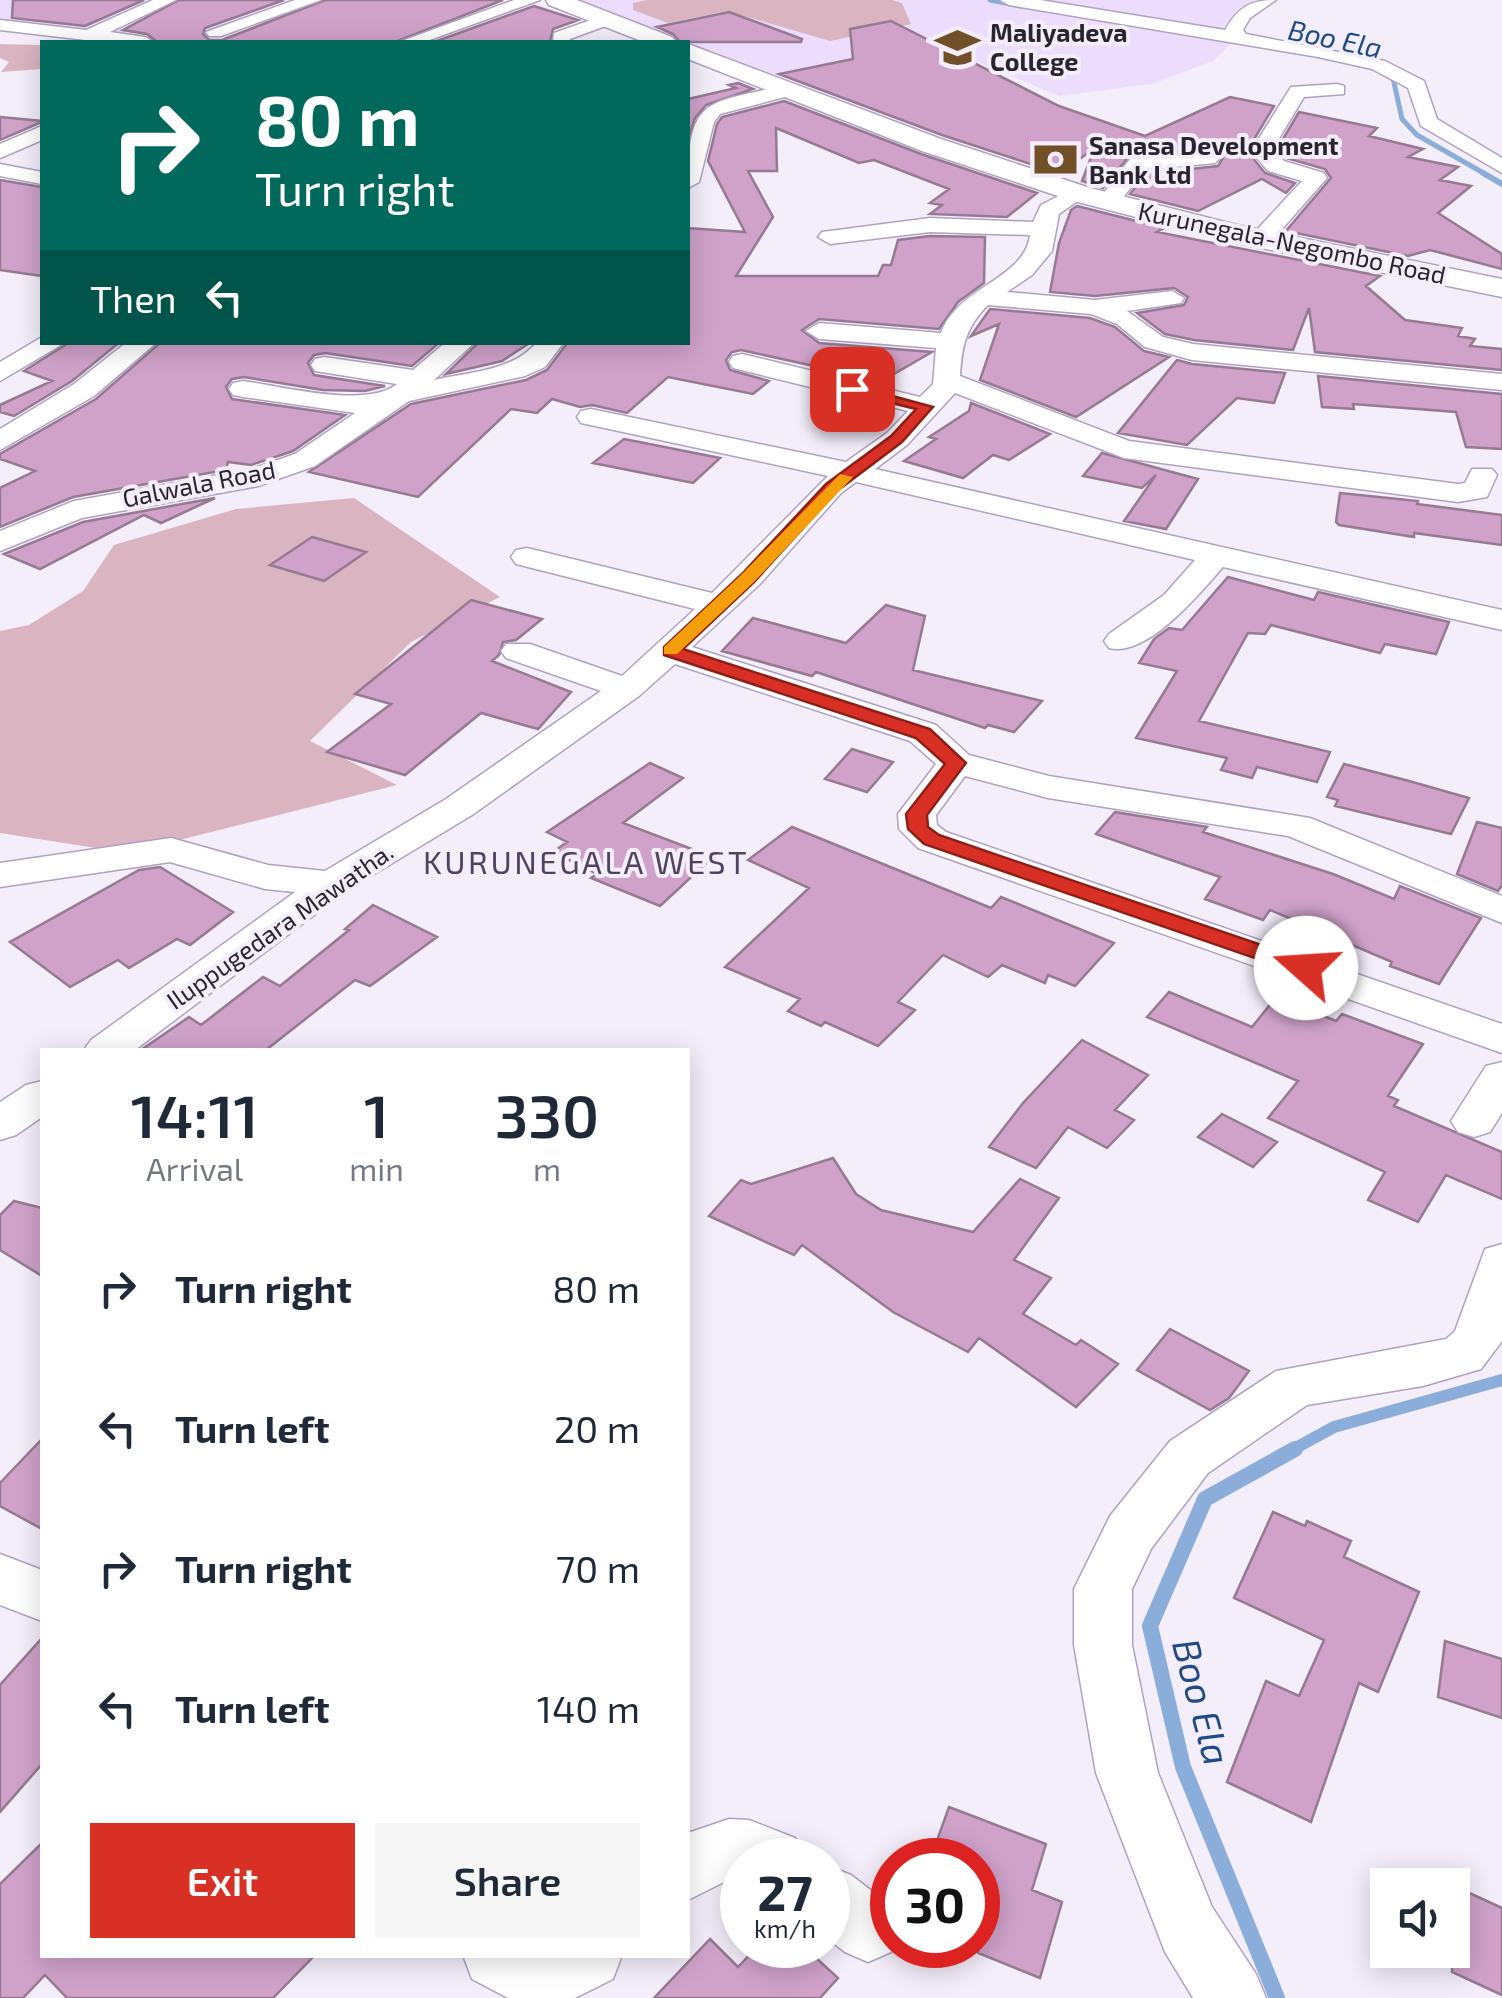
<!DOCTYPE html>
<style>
:root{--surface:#fff;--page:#f6f6f7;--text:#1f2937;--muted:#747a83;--accent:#d93025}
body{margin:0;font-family:"Exo 2",sans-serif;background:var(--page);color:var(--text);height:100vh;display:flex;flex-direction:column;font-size:38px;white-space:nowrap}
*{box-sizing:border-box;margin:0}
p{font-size:32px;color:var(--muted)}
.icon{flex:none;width:55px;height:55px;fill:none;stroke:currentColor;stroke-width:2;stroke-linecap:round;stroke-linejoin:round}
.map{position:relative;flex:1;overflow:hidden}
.drawer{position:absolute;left:40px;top:1048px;width:650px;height:910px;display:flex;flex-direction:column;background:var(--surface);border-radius:0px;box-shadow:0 5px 25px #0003}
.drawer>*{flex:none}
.banner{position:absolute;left:40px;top:40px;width:650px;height:305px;border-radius:0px;box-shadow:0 5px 25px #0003;background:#00695c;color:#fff;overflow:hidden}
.controls{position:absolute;left:1370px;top:1868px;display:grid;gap:20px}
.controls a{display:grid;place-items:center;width:100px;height:100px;border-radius:0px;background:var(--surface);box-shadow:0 5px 25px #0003;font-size:50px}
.speed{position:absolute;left:720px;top:1838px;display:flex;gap:20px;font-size:50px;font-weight:700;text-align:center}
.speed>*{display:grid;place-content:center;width:130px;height:130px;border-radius:50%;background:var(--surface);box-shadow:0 5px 25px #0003;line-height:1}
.speed small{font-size:25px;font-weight:400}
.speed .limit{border:15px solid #d22;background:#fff;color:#111}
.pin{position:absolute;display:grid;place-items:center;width:85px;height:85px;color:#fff;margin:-42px;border-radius:20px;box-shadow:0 5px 15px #0006}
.me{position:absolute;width:110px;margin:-55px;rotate:289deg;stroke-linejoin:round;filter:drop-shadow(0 0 8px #0008)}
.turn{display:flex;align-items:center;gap:35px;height:210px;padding:0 50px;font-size:45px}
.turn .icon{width:130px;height:130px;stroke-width:2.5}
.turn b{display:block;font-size:70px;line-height:85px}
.then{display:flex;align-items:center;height:95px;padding:0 50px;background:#0003;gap:20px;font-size:38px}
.eta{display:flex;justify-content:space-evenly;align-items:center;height:170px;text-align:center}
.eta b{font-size:60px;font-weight:600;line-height:70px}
.action{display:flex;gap:20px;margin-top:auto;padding:20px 50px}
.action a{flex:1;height:115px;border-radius:0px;background:var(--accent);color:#fff;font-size:40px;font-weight:600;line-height:115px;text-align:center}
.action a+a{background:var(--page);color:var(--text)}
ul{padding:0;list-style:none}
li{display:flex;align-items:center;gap:30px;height:140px;padding:0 50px}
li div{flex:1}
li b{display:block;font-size:38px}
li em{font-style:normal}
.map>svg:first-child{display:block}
.built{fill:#ecddfd}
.green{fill:#dab5c1}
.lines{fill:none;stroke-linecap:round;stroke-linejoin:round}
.stream-far3{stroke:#8badda;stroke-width:5}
.stream-far2{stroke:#8badda;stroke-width:6}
.stream-far1{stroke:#8badda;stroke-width:12}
.stream{stroke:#8badda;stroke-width:16}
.building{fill:#d0a2ca;stroke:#957a91;stroke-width:2.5}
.minor-casing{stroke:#b0a1c1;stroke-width:3}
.primary-casing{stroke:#b0a1c1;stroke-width:3}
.minor{fill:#fff;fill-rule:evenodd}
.primary{fill:#fff;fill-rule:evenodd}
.route{fill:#d93025;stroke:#8d1f18;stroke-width:2.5}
.slow{fill:#f59e0b}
.labels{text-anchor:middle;stroke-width:8;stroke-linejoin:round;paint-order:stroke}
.far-poi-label{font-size:25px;font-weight:bold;fill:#292430;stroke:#f4eefb;text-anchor:start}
.far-street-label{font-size:25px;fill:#292430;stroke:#f4eefb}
.far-water-label{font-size:28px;font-style:italic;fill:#204b84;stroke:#f4eefb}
.neighbourhood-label{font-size:32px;letter-spacing:2.5px;fill:#50435f;stroke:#f4eefb}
.near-water-label{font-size:38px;font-style:italic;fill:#204b84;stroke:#f4eefb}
</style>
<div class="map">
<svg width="1502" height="1998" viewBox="0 0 1502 1998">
<rect width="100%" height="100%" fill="#f4eefb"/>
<path class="built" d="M0,0H311L193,42H145L0,25Z
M557,0H1267L1243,16L1239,36L1213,61L1152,84L1059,96L970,59L921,66L750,75L688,51V42H664Z"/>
<path class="green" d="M647,0H892L902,3L911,24L830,41L727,11L668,23L633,10V3Z
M0,44L42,45V69L1,72L9,62L0,58Z
M354,498L500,597L411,642L310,741L397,785L128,853L0,833V631L29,625L83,591L114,545L236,509Z"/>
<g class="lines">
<path class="stream-far3" d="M990,0L1021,6
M1383,71L1393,78L1402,119L1417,135L1487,175"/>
<path class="stream-far2" d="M1483,173L1502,184"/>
<path class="stream-far1" d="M1290,1451L1334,1427L1502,1380"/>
<path class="stream" d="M1277,1998L1183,1767L1150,1626L1205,1499L1295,1449"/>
</g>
<path class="building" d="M13,0H144L85,26L12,18Z
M179,0H284L205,28L203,34L209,40H222L325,0H503L395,42H157L147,34L123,30Z
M534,6L578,20L553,29L550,42H434Z
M729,12L802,39L801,42H680L673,34L657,27Z
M891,21L1059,106L1145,136L1230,97L1274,106L1247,151L1265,173L1295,183L1286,193L1262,179L1198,211L1130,194L1146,174L1218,166L1223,158L1210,150L1130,155L1103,188L1082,181L1095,147L1061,174L942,135L779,74L853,59L850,29Z
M738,83L753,89L706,105L695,118L688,140V99L736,88L729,85Z
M784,101L921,154L1037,193L1007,217L930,214L942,205L930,203L949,189L874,160L859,163L776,128L777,171H748L773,217L736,276H878L883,265H891L898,240L930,236L985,237L984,283L958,302L939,329L819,319L802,330L819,343L932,352L882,381L741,350L732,352L726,360L730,370L769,381L753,394L668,377L627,413L592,405L580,407L552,399L537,413L511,409L418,497L309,472L411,404L526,380L547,370L568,342H688V228L745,232L708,161L717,124L722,117Z
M1299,112L1377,128L1369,136L1423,149L1408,157L1458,167L1440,180L1471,186L1438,213L1502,254V269L1430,250L1408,256L1286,231L1331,178L1325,169L1286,158L1277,149Z
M0,117L42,121V122L0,140Z
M0,180L42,187V276L0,270Z
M1077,206L1164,228L1157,232L1380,276L1366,286L1405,320L1462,328L1458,336L1475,339L1470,346L1502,349V370L1315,352L1309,308L1293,350L1194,340L1165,334L1137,313L1184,305L1188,297L1174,288L1095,296L1050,292L1059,243L1071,210Z
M990,309L1090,318L1115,327L1144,351L1169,357L1076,417L980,380L999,324L971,336Z
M70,342H120L72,381L14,416L0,412V405L52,381L24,371Z
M161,342H440L412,366L325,353L314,355L308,363L314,375L385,386L365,391L323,390L244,377L232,379L226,387L232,399L345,415L293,451L251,465L228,462L226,470L73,497L0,527V488L35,471L0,459V454L96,399Z
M479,342H531L502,361L446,374Z
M1177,360L1192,364L1285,373L1274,403L1237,398L1187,445L1118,433Z
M1318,376L1502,394V449L1466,447L1456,412L1353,404L1354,409L1322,407Z
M971,403L1050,434L1009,460L993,455L963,478L904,461L936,439L929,437L969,411Z
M624,439L720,458L693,483L593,463Z
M1102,453L1198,479L1166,529L1124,521L1156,475L1142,488L1083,476Z
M1340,493L1418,501L1417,504L1502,515V545L1414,533V537L1339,525L1336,522Z
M215,498L161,523L144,515L40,569L4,554L83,522Z
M312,537L366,552L324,581L270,565Z
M1228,577L1314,600L1318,592L1449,622L1436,654L1385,644L1380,653L1271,625L1265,634L1248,633L1199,721L1330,752L1317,782L1257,767L1252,778L1221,770L1227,758L1136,738L1177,671L1139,663L1154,639L1169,628L1182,630Z
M471,600L542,619L516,640L503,642L499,655L492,661L571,692L538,729L481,713L405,775L327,752L391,704L355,694Z
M886,605L925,616L913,670L1042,701L1014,732L988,725L985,728L816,672L812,676L722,651L753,618L846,643Z
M852,749L893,762L867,792L825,779Z
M650,763L683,778L623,823L713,857L660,906L591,878L597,874L553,852L567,842L547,832Z
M1344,764L1409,781L1469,798L1451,834L1335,806L1338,800L1327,797Z
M1115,812L1207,827L1203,832L1333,874L1394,899L1400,886L1481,918L1439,984L1390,966L1392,962L1270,910L1263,920L1205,899L1220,877L1096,834Z
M1477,822L1502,828V885L1498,891L1457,874Z
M792,827L991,908L1001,897L1114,943L1075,986L1048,975L1045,983L1002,965L988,977L943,955L898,1002L915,1010L878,1046L825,1022L821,1026L788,1011L800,999L725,967L809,888L748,860Z
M160,867L233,912L190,945L177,939L129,968L118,960L70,987L10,942L139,870Z
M373,905L437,937L370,986L355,980L266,1050H141L189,1017L201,1025L263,977L280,986L349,930L345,929Z
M1169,992L1252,1027L1277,996L1336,1021L1342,1014L1423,1044L1388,1096L1398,1100L1394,1106L1502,1152V1199L1446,1175L1418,1222L1368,1200L1385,1172L1268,1118L1298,1081L1147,1017Z
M1082,1040L1148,1075L1115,1110L1134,1120L1107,1148L1068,1127L1036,1168L989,1147L1023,1103Z
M1222,1114L1277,1142L1253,1167L1198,1137Z
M833,1158L856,1194L881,1210L973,1232L1020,1179L1059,1198L1014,1260L1051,1278L1023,1314L1076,1345L1081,1340L1118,1364L1076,1407L979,1338L968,1352L893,1312L802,1245L794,1255L709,1216L741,1180L751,1184Z
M14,1201L42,1208V1276L0,1250V1215Z
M1170,1329L1249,1371L1229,1398L1210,1410L1137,1370Z
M42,1439V1529L0,1506V1483Z
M1273,1512L1305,1526L1307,1521L1351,1541L1344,1557L1419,1592L1378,1692L1359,1683L1311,1822L1227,1782L1266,1681L1299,1696L1324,1640L1234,1598Z
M42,1638V1764L0,1812V1685Z
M1445,1641L1502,1659V1718L1438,1697Z
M949,1807L1046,1844L1032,1890L1062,1902L1040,1978L978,1953V1860H930Z
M42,1843V1955H315L273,1998H67L45,1975L23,1998H0V1884Z
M1452,1885L1502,1908V1995L1452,1972Z
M710,1939L738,1967L759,1945H802L838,1978L820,1998H654Z"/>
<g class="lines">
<defs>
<path id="minor" d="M153,0H176L110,32L145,37L154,42H103L0,30V20L86,30Z
M295,0H321L221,36H209L206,32Z
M514,0H540L424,42H399Z
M1000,0H1040L1225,30C1238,8 1249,0 1276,0L1250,18L1243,30L1246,34L1385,61L1424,81L1437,119L1502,158V173L1421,126L1408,88L1372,69L1318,57L1009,5Z
M605,15L611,16V24L570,39L571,42H553L554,33Z
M789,84L796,86V94L720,114L714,122L699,182L688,188C688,93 706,105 789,84Z
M1337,84L1344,86V94L1304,97L1272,150L1284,161L1324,173L1327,178L1269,244H1253L1249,239L1253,234L1302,181L1268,171L1251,151L1291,87Z
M42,126V140L0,158V144Z
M1208,153L1219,159L1215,163L1144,170L1116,207H1100L1097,202L1130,159Z
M0,164L42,172V184L0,176Z
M1078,186L1089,193L1059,214L1052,251L1032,275L1007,292L1095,300L1172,291L1184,298L1181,303L1127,311L1163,337L1193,344L1502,374V390L1192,360L1145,347L1117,324L1091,314L988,305C966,327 962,345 960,376L1129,441L1458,484L1465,483L1472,469H1492L1497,475L1487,497L1458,502L1124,458L955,393L907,445L875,469L1502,610V630L1223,567C1200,593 1147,658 1109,648L1104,641L1109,634L1164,595L1195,560L856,482L841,493L759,585L692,647L936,725L969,755L1049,776L1310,818L1502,896V923L1288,836L1048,798L965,776L936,815L937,825L946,832L1502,1024V1053L918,848L899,829L898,814L936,764L910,741L675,664L639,696L472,815L346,891L135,1050H84L91,1040L295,892L265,889L170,862L0,887V863L171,838L268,865L325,871L446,799L601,691L506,658L501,651L506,644H530L622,676L695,609L516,564L511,557L516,550L527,548L712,593L828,476L581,423L577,417L581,411L591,409L846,462L887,433L908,411L733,368L729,362L733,356L742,354L920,397L933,384L936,348L819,339L806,331L819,323L941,333C957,287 1025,279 1030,235L930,232L830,244L818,237L822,232L930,218L1033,222L1041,205Z
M42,337V342H66L0,381V362Z
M127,342H157L94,396L0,450V429L74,384Z
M446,342H475L434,380C468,372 514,371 537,342H564L545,367L525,376L409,401L315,466L258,486L82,518L0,551V531L74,501L252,469L295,454L355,413L243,397L233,395L229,389L233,383L243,381C281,386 367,409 397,384L315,371L311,365L315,359L324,357L413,370Z
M1502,1062V1113L1490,1132L1474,1137L1458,1132L1451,1121L1486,1066Z
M42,1081V1117L16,1135L0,1140V1102L26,1085Z
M1502,1244V1341L1481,1369L1423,1386L1307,1405L1208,1473L1151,1549L1132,1589V1645L1158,1773L1212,1907L1256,1974L1266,1998H1193L1165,1952L1096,1773L1074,1645V1589L1110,1516L1170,1441L1276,1371L1446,1339L1455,1331L1485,1249Z
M0,1554L42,1570V1621L0,1605Z
M729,1819L749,1820L795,1838L804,1860H742V1881L724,1882L688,1900V1833Z
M828,1866L851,1875L891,1906L894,1945L891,1952L868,1962L845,1952L828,1939Z
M463,1955H622L613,1979L575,1998H508L472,1979Z"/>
<path id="primary" d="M546,0H577L672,37L676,42H644L549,5Z
M688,44L941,139L1090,188L1237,225L1502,279V297L1237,243L1070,200L922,151L688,59Z"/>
</defs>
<use href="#minor" class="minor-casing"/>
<use href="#primary" class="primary-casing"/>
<use href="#minor" class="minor"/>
<use href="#primary" class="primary"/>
</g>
<path class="route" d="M852,385L933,407L902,442L837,491L754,582L683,649L930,729L966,763L927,815L928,827L939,835L1314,963L1317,968L1314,973H1298L924,844L908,829L906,814L945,764L916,738L664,655V647L742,574L826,484L891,436L916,409L847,392L845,389Z"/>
<path class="slow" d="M840,474L853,477L754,582L677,654H664V647L742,574Z"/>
<defs>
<symbol id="school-bare" viewBox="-9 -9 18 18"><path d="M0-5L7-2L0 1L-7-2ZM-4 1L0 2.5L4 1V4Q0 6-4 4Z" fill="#715027" stroke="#f4eefb" stroke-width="2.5" paint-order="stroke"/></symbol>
<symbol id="bank-bare" viewBox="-9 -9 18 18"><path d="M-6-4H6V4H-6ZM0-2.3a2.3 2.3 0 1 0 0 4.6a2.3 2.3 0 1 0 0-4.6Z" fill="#715027" stroke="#f4eefb" stroke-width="2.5" paint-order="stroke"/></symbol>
</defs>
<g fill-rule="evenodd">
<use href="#school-bare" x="926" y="16" width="63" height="63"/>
<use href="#bank-bare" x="1024" y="128" width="63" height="63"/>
</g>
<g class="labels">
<g class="far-poi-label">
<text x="990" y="42">Maliyadeva<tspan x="990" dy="29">College</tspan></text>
<text x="1089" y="155">Sanasa Development<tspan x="1089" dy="29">Bank Ltd</tspan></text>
</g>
<g class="far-street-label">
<text transform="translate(1292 243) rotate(12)" y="9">Kurunegala-Negombo Road</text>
<text transform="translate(199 484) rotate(-11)" y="9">Galwala Road</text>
<text transform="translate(280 926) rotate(-35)" y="9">Iluppugedara Mawatha.</text>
</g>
<g class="far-water-label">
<text transform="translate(1335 39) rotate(12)" y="10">Boo Ela</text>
</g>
<g class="neighbourhood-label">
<text x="586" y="874">KURUNEGALA WEST</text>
</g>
<g class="near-water-label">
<text transform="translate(1201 1702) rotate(75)" y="13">Boo Ela</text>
</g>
</g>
</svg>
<div class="controls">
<a><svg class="icon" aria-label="sound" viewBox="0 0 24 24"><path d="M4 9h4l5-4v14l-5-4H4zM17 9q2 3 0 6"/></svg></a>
</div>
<div class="speed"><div>27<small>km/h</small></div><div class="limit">30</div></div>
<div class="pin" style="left:852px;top:389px;background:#d93025"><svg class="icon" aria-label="arrive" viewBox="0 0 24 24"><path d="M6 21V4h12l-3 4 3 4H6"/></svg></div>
<svg class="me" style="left:1306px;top:968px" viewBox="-20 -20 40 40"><circle r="19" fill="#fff"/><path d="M0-13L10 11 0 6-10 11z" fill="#d93025"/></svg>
<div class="banner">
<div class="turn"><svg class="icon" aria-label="right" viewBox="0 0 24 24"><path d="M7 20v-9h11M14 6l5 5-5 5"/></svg><div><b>80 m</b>Turn right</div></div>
<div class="then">Then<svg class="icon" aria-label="left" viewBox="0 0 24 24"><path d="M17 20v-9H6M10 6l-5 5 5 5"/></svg></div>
</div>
<section class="drawer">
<div class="eta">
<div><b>14:11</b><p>Arrival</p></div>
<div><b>1</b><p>min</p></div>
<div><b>330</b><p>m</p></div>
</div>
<ul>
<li><svg class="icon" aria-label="right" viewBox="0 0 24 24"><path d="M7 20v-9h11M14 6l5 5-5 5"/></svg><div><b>Turn right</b></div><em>80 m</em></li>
<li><svg class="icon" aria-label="left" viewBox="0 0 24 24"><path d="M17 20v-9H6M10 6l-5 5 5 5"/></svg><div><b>Turn left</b></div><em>20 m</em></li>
<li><svg class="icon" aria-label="right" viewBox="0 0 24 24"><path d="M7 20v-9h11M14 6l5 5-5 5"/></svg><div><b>Turn right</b></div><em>70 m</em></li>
<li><svg class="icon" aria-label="left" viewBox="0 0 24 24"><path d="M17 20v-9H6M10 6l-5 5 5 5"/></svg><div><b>Turn left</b></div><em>140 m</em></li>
</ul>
<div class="action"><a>Exit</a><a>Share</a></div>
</section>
</div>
